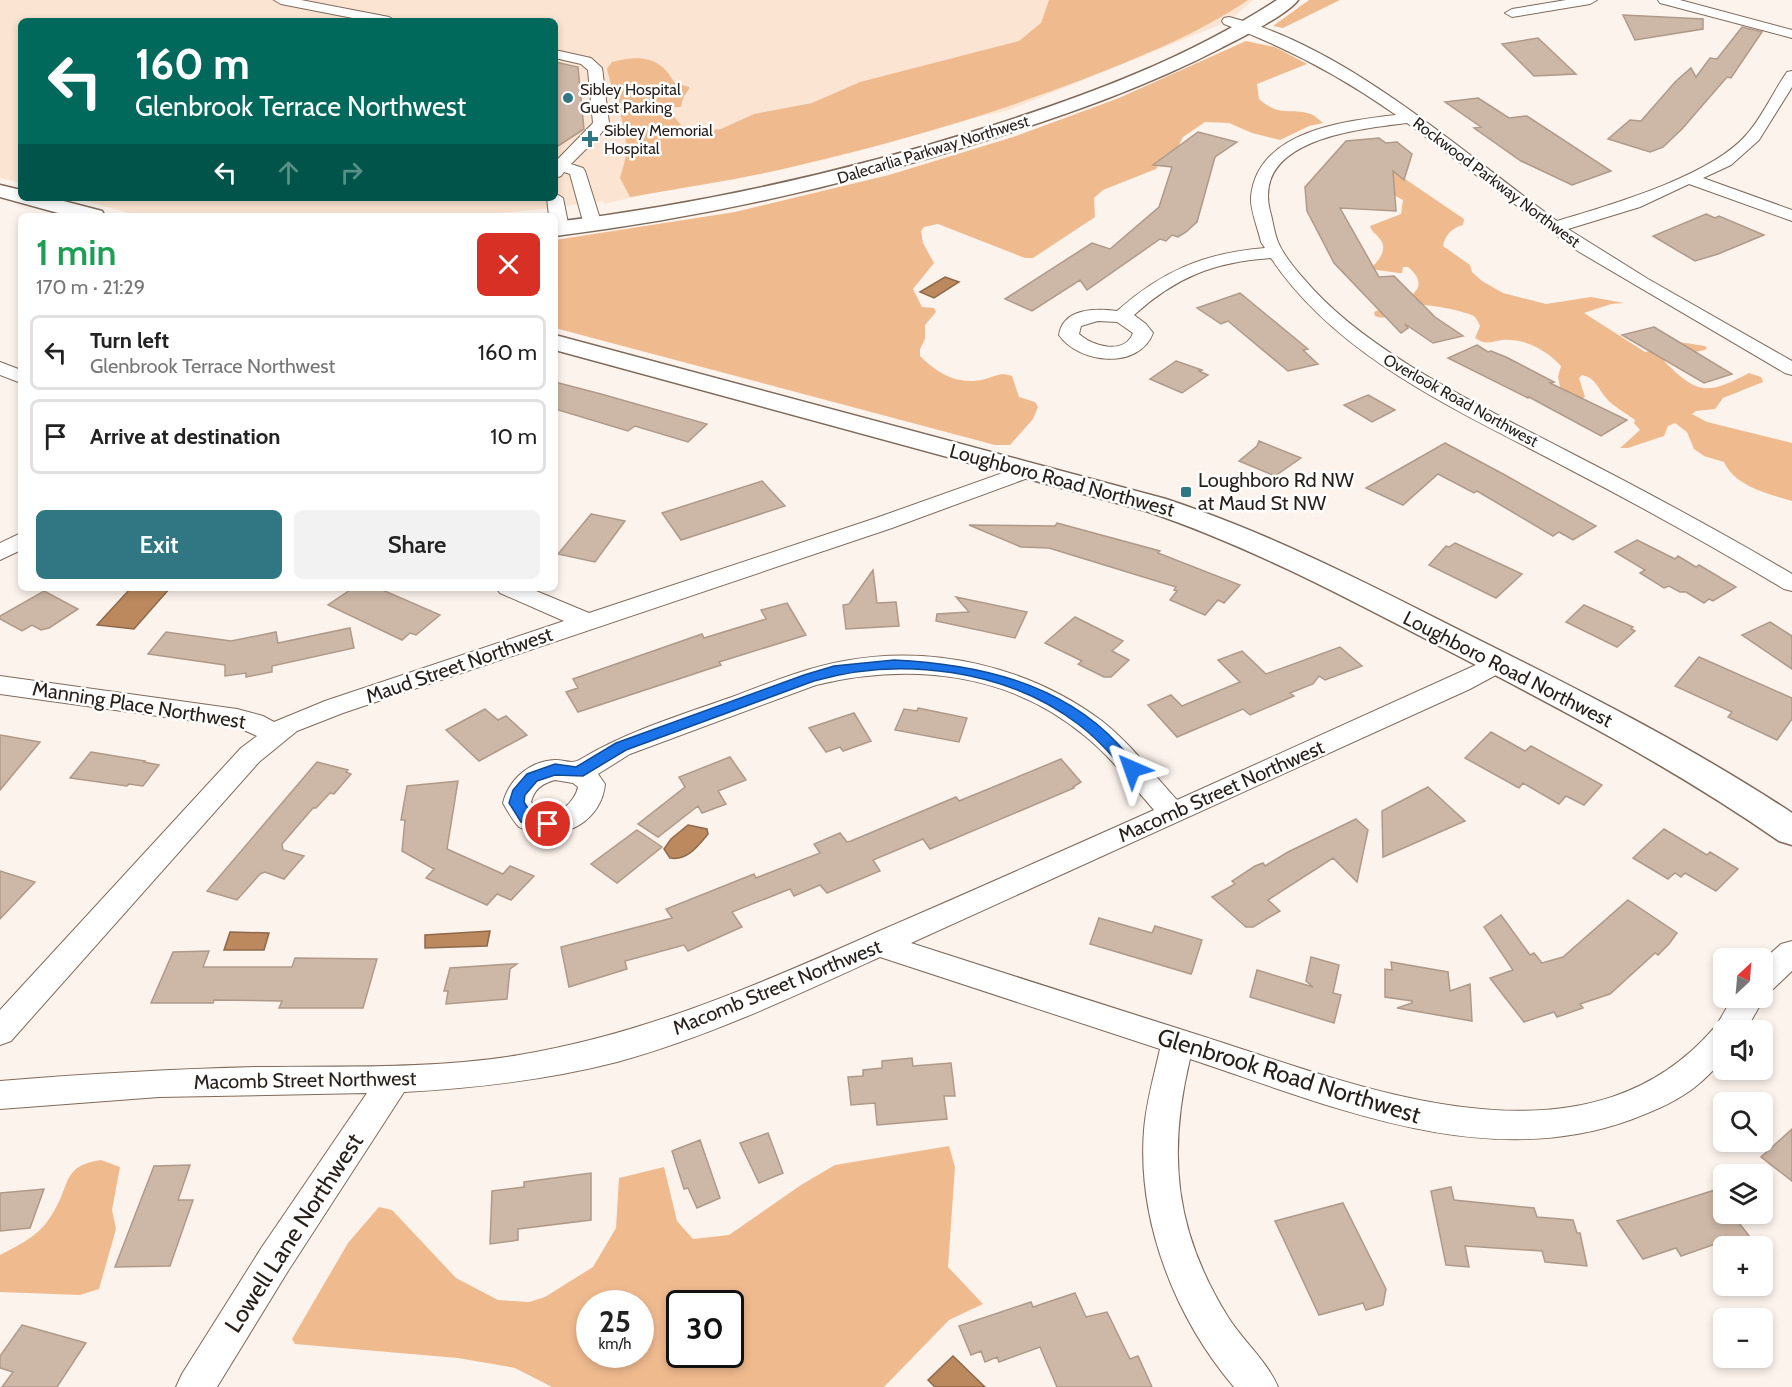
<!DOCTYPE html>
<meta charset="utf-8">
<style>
:root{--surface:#fff;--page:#f2f2f2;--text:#222;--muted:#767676;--line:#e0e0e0;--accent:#307783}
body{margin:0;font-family:Cabin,sans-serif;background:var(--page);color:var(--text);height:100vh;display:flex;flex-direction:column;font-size:22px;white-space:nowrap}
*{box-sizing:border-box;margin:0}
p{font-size:20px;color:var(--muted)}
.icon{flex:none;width:33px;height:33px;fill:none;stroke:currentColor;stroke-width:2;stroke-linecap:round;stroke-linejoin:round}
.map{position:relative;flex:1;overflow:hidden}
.drawer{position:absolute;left:18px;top:213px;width:540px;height:378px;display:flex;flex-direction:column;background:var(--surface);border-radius:9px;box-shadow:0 3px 9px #0003}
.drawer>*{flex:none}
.hud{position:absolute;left:18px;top:18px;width:540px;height:183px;border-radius:9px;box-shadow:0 3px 9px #0003;background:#00695c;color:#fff;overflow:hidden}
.needle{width:39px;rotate:26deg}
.fabs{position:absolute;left:1713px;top:948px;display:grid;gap:12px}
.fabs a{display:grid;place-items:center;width:60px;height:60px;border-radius:9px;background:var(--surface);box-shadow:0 3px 9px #0003;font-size:30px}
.speed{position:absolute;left:576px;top:1290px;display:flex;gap:12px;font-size:30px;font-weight:700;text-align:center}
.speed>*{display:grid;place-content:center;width:78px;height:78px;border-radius:50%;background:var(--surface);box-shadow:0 3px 9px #0003;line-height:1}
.speed small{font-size:15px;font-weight:400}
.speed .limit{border:3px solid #111;border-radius:9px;background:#fff;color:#111}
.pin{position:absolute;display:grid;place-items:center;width:51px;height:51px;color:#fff;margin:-26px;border:3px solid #fff;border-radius:50%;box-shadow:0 2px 6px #0007}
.me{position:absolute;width:66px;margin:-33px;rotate:317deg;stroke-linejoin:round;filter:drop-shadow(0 0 4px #0008)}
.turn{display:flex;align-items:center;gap:21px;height:126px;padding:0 18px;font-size:27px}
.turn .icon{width:78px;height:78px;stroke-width:2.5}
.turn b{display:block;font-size:42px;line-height:51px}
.lanes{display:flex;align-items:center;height:57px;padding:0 18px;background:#0003;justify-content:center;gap:30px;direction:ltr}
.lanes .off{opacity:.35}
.round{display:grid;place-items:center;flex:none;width:63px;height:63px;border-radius:9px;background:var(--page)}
.headline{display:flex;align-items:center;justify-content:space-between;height:102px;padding:0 18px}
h1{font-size:36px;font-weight:600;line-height:45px;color:#1e9e55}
.primary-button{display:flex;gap:12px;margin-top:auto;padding:12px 18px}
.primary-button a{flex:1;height:69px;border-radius:9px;background:var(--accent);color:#fff;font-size:24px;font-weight:600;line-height:69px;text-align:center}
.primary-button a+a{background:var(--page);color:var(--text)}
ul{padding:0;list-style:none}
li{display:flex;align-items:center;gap:18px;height:75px;margin:0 12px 9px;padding:0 6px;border:3px solid var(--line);border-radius:9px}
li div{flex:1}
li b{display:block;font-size:22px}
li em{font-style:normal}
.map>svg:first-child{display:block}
.built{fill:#fce4d2}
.forest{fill:#f0ba8f;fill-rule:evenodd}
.water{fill:#bc895f;stroke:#8f694a;stroke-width:1.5}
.building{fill:#cdb7a6;stroke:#af9a89;stroke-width:1.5}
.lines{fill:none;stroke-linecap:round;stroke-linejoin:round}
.minor-casing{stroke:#7e6a5b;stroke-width:2}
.secondary-casing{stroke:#7e6a5b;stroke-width:3}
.minor{fill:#fff;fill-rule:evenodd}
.secondary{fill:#fff;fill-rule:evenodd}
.route{fill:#1a73e8;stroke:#114b97;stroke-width:1.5}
.poi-dot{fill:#307783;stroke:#fff;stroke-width:2}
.labels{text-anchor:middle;stroke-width:5;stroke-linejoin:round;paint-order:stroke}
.far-poi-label{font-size:16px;fill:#271f19;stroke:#fff;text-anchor:start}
.far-street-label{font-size:16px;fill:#271f19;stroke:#fff}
.street-label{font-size:20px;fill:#271f19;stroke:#fff}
.poi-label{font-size:20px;fill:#271f19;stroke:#fff;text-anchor:start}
.near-street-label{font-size:24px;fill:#271f19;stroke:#fff}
</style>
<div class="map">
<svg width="1792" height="1387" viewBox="0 0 1792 1387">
<rect width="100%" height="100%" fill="#fcf3ec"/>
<path class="built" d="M0,0H1253L1229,21L1009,110L604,204L603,201L543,209L467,216H140L74,198H555V21H21V183L0,178Z"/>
<path class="forest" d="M1049,0H1248C1198,34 1140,57 1084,79C990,115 894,143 796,166C742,179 686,187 630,197L620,178C622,170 625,162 626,154C628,125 613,97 607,69L612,62C639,55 660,56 674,82L689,87V89L683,98L681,107H672L660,103L655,106L669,111L681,125L690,130L705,131L721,129L754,114L812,103L860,82L1019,41L1041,23Z
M1309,0H1340L1283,28L1273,26Z
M1246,41L1275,47L1307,64L1257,84L1259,99C1280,118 1291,107 1311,114C1315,116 1320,120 1323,123L1309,126L1280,140L1252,133L1229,123L1205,122L1183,137L1179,145L1181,148L1217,154L1216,158L1166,154L1156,169L1103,190L1094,198L1095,217L1033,258H1025L938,224L924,227L921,231L923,243L934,263L913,289L922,307L934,308L936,312L925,325V339L920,349V356C938,374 959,386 985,379C997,376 1000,372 1012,376L1019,397L1035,402L1038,407L1033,419L1010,445H995L555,328V240L735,212L889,175L1013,137L1119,98Z
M1380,162L1464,219L1463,225C1452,228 1445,235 1443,246L1470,265L1472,272L1482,281L1503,293L1546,304L1591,297L1624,303L1611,304L1584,313L1645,352L1674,345L1672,341L1705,346L1707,348L1705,350L1668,357L1664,361C1698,395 1707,395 1749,373L1761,377L1763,382L1723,398L1715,409L1696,411L1692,414L1707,422L1792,443V501C1768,494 1735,486 1724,462L1704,456L1694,449L1687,432L1675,423L1668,426L1664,436L1628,448H1620L1640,430L1634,423L1635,420C1626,413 1614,407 1607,399C1598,389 1596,378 1582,375L1579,378L1585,397L1581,399L1560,387L1558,377L1561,366C1546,350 1525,338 1502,340C1491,342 1485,345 1475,338L1480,326C1480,325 1476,318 1475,317C1469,311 1419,302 1410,305C1397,309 1390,322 1375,316L1374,312C1394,304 1439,293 1408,267H1403L1402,273H1399L1370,269C1379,261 1389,248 1379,238C1375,233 1372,232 1370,226L1401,214L1403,200L1388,192Z
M949,1146L955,1167L948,1267L983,1304L949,1320L884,1387H552L515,1368L458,1358L295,1344L292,1339L348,1243L379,1207L392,1210L456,1278L498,1300L529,1302L545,1297L593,1267L616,1228L619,1178L664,1167L677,1221L693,1239L729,1235L801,1185L835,1165ZM590,1304H640V1354H590ZM680,1304H730V1354H680Z
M101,1160L120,1167L112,1210L116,1229L99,1289L80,1295L0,1292V1255C23,1243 41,1235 54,1211C71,1183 62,1166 101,1160Z"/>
<path class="water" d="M945,277L959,282L934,298L920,292Z
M131,588H170L134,629L97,625Z
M688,825L707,829L708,834C698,846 687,861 670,858L664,849L671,839Z
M490,931L487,946L425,948V935Z
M230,932L269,933L264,950H224Z
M953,1356L985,1387H935L928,1380Z"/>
<path class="building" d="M1623,15L1703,19V29L1635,40Z
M1742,27L1762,32L1731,78L1727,77L1682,129L1663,147L1650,152L1608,139L1630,120L1641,121L1676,81L1691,68L1696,77L1710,58L1717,59Z
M1538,38L1576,74L1534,76L1502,44Z
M555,62L578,67L584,129L555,148Z
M1478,98L1509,118L1527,116L1611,171L1572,185L1521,161L1474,128L1481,127L1445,102Z
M1198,132L1237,142L1215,157L1197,222L1186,232L1178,237L1172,235L1166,241L1160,239L1087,290L1080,280L1032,311L1005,299L1092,243L1110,249L1159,207L1172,167L1153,165Z
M1379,138L1386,143L1397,142L1412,154L1404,180L1393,171L1396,211L1340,208L1379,277L1394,276L1435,317L1463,336L1433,343L1405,324L1408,328L1401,333L1334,263L1307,211L1305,187L1346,141Z
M1706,214L1715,218L1719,216L1764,235L1718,254L1695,261L1653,236Z
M1240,293L1308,349L1303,350L1318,364L1288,371L1228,321L1221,324L1197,308Z
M1654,327L1732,374L1704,383L1622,335Z
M1477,345L1488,352L1491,351L1506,357L1554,382L1550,383L1627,420L1601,436L1529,397L1528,398L1448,358Z
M1176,361L1202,370L1199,371L1208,375L1182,393L1150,379Z
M555,382L601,394L707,424L688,442L635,426L628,431L555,409Z
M1368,395L1395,410L1372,422L1344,405Z
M1259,441L1301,458L1275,476L1239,461L1257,446Z
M1445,443L1505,475L1596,526L1573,540L1559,532L1553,536L1477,491L1474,493L1438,474L1403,505L1366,488Z
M762,481L785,506L681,540L662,513Z
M591,514L625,521L595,562L558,554Z
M1057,523L1160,551L1158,553L1240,585L1224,603L1218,600L1205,615L1170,600L1177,591L1174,590L1176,587L1049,548L1021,547L969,525L1055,526Z
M1637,540L1675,559L1678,556L1696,567L1699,565L1736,587L1713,601L1709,599L1704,603L1686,592H1680L1669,586L1664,588L1640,573L1645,570L1615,552Z
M1455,543L1522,574L1496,598L1429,565L1446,546L1449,547Z
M873,570L877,603L896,602L899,626L846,629L843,605L849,604Z
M353,588H378L440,615L416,635L410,633L402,640L328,605Z
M44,591L78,609L49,628L41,630L32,625L22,631L0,619V616Z
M956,597L1027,612L1015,638L936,621L937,614L969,612Z
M787,603L806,635L719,662L721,665L578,712L566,692L578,688L573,679L702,634L704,638L766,619L761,610Z
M1584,605L1633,627L1631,629L1635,631L1617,647L1566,622Z
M1075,617L1123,641L1112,651L1129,660L1111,677H1104L1078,664L1082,661L1045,643Z
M1770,622L1792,636V669L1742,635Z
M350,628L354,648L272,666V672L246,677V673L225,676V665L148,654L166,632L231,641L276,632L278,643Z
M1340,647L1362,666L1325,680L1319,676L1313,684L1290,693L1294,696L1250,715L1243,709L1177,737L1148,705L1171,695L1182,706L1240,682L1218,660L1242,651L1266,674Z
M1699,657L1792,698V719L1777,740L1728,717L1732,712L1675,686Z
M918,708L967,718L959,742L895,730L904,709L917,711Z
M485,709L498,720L506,716L527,735L479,761L446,730Z
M854,713L871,741L843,751L840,747L826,752L809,728Z
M1491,732L1525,751L1531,746L1602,785L1584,805L1566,796L1559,804L1523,783L1519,788L1465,758Z
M0,735L40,742L0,790Z
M91,752L145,761L144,762L159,765L143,786L129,784L127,786L70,778Z
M730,757L746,780L718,791L726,804L702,813L698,806L658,837L638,824L685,787L679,777Z
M1061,759L1081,782L1073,787L1074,788L930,849L923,839L873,860L880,871L827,893L820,885L794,896L790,889L732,912L742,927L688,951L684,945L625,961L627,969L569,987L561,947L672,918L666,909L754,874L756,878L820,853L814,844L840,833L847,842L851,841L956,797L959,801Z
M317,762L348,770L346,772L351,774L334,794L330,793L316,808H313L282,844L283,850L304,856L284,879L265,872L260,874L237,900L207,891Z
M458,781L447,849L503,874L510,866L534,876L511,900L497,894L487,905L426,878L434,869L402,851L405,820H401L407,786Z
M1428,787L1465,821L1383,857L1382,811Z
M1356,819L1368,830L1357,882L1333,858L1268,900L1280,911L1253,927H1246L1212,897L1235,884L1232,881L1255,866L1263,863L1265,866L1288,852Z
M1664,829L1707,855L1710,852L1738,869L1716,891L1685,873L1681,877L1675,873L1668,879L1633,858Z
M637,830L662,847L617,883L591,864Z
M0,871L35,882L0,919Z
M1628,900L1677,933L1669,944L1658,955L1655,953L1610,994L1580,1004L1583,1008L1557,1017L1554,1012L1524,1022L1490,978L1513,970L1484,927L1501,915L1530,955L1534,953L1542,963L1563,957Z
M1099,918L1152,933L1155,926L1202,940L1192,972L1191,974L1090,944Z
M209,951L203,967H292L295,958L377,959L363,1008H279L282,1001L214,1000L213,1003H151L173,952Z
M1311,957L1339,965L1333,993L1341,995L1334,1023L1250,997L1257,970L1313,987L1306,981Z
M1391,962L1448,972L1450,991L1470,984L1472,1021L1397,1008L1412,1003V1001L1385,997V969L1392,970Z
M511,964H517L510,969L507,999L446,1004L448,991H444L450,968Z
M912,1058L913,1066L951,1063L955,1096H944L947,1119L877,1125L875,1103L851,1105L848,1077L863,1076V1070L882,1068V1061Z
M1792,1129V1181L1761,1157Z
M768,1133L783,1173L759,1183L740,1143Z
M700,1140L720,1198L697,1208L688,1188L684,1189L672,1151Z
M190,1165L178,1200H193L170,1266L115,1267L154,1166Z
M591,1173V1220L518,1229V1240L490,1244L492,1191L524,1187V1182Z
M1451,1187L1454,1200L1534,1208L1537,1217L1573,1220L1577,1233H1580L1587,1266L1545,1262L1542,1251L1465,1246L1469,1267L1446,1265L1431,1191Z
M44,1189L30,1228L0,1231V1193Z
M1715,1190L1724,1202V1214H1732L1757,1246H1721L1718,1243L1681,1256L1676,1248L1643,1259L1617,1221Z
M1343,1203L1386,1289L1383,1305L1366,1310L1363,1303L1319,1315L1275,1221Z
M1075,1293L1086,1317L1107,1312L1130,1359L1138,1356L1152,1387H1057L1040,1347L999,1362L997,1357L985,1362L981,1351L971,1355L959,1326L1031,1302L1033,1307Z
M22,1325L86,1343L57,1387H2L13,1372L0,1368V1356Z"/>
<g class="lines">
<defs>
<path id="minor" d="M274,0H301L389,17L396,21H368L281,4Z
M1566,0H1597L1590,4L1512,17L1505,13L1512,9Z
M1658,0H1680L1792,30V38L1660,3Z
M1229,17C1346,46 1461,151 1557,221C1610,205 1712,176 1747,134C1763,116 1773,92 1787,72L1792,71V87L1759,140L1731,165L1703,178L1792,210V221L1689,184L1640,207L1568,229L1648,279L1792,361V375L1785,373L1576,250L1407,123C1359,129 1252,139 1270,211C1273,221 1274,232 1278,242C1283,254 1295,269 1304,279C1365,352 1481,406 1565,450C1641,489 1718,530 1792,574V591L1784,589C1714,547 1642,507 1569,469C1464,413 1339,360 1271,258C1214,262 1176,277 1134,315L1146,324L1153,333C1139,370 1079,364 1059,335C1063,308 1096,308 1117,311C1162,271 1204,253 1265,248L1261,242C1258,228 1250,210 1251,197C1257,131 1344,121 1396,115C1342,77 1286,47 1224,24L1222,21L1224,18ZM1098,321L1117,322L1133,333C1125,355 1093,347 1079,334L1081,326Z
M555,50L591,58L602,68L609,123L598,137L571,164L583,168L585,171L602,225L599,229H587L584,225L570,174L564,172L561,176L555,178V162L593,123L588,70L581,64L555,58Z
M555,193L563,198L569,228L566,232H555V216H549L547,198H555Z
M0,362L21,370V383L0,375Z
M1028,464L1036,465L1039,470L1036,475L892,528L343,713L297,731L259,762L11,1041L0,1045V1010L241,748L257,736L237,727L0,694V676L237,709L263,716L274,722L325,701L564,621L500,593L496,588H529L589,613L876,518Z
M21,533V550L0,560V543Z
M1498,655L1507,657L1510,663L1507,669L1470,689L911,943C1009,975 1107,1006 1205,1037C1361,1087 1584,1179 1714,1028C1721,1020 1726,1007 1733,998H1762V994L1764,998L1746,1030H1724V1060C1716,1067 1709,1075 1701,1082C1681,1100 1654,1111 1630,1120C1483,1173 1329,1105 1190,1059C1167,1155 1175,1232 1228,1317C1243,1341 1267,1361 1278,1387H1234C1175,1318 1137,1221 1144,1130C1146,1103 1154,1076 1160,1049L880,957C795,996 708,1037 617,1062C547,1080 476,1088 404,1092L288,1271L217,1387H176L182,1374L262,1247L367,1093L159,1097L0,1109V1081C87,1074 172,1069 259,1067C345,1066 434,1069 519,1055C645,1034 761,984 877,932C970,892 1062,851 1154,810C1132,785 1111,757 1085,736C1009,672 909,662 816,685L630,754L598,774L605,784C602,819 566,841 533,831C529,830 522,829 519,827C513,821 507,810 503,803C509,779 530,761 555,760C566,760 571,765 581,759C628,731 681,715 732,697C769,683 805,668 844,661C933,644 1030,667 1102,721C1130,743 1153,774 1177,800ZM555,780L573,783L578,787C576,800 556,821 541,813C537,811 534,805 531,802C534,789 543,783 555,780Z
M1792,941V971L1773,989L1762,992V961L1781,944Z"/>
<path id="secondary" d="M1277,0H1298C1287,15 1239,39 1221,48C1148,86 1071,113 993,138C850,185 704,217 555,236V222C703,204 846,172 988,127C1089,95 1188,58 1277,0Z
M0,185L21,190V198H52L102,211L105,216H69L0,197Z
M555,335L1166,499C1272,534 1370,585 1469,635C1579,690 1689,745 1792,813V845L1779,841C1674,768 1561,709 1447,650C1349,599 1252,547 1146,511L555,350Z"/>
</defs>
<use href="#minor" class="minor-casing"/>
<use href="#secondary" class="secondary-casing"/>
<use href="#minor" class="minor"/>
<use href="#secondary" class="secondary"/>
</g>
<path class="route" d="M894,660C976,664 1060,682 1118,744C1125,752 1134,760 1139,769L1137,773H1127C1112,755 1097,738 1078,724C1006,669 900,656 814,681L626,750L583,776L555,775L537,781L525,795L524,802L531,813L554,820L556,824L554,827L548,829L521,822L509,803L513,790L527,774L555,764L576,767L616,743L804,675L834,666Z"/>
<g class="poi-dot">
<circle cx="568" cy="98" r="6"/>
<path d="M587 130h6v6h6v6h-6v6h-6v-6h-6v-6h6z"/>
<rect x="1180" y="486" width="12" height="12" rx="3"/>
</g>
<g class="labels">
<g class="far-poi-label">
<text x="580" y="95">Sibley Hospital<tspan x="580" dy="18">Guest Parking</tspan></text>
<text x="604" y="136">Sibley Memorial<tspan x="604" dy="18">Hospital</tspan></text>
</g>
<g class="far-street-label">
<text transform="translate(933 149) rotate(-17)" y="6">Dalecarlia Parkway Northwest</text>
<text transform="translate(1497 182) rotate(37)" y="6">Rockwood Parkway Northwest</text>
<text transform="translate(1461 400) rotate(29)" y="6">Overlook Road Northwest</text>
</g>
<g class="street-label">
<text transform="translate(1062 480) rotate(15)" y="7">Loughboro Road Northwest</text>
<text transform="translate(459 665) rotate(-19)" y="7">Maud Street Northwest</text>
<text transform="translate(1508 669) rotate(27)" y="7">Loughboro Road Northwest</text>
<text transform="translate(139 705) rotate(9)" y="7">Manning Place Northwest</text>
<text transform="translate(1221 791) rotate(-24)" y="7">Macomb Street Northwest</text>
<text transform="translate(777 987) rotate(-22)" y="7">Macomb Street Northwest</text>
<text transform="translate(305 1080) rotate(-1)" y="7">Macomb Street Northwest</text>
</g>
<g class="poi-label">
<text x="1198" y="487">Loughboro Rd NW<tspan x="1198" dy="23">at Maud St NW</tspan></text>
</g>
<g class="near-street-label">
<text transform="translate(1289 1076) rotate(17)" y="8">Glenbrook Road Northwest</text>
<text transform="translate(294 1233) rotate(-57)" y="8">Lowell Lane Northwest</text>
</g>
</g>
</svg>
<div class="fabs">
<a><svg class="needle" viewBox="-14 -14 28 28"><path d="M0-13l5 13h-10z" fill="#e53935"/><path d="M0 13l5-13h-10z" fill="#767676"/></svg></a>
<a><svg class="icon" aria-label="sound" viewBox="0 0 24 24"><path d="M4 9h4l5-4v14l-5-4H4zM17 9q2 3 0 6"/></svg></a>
<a><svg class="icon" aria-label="search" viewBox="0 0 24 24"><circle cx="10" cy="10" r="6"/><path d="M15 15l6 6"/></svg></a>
<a><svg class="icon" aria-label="layers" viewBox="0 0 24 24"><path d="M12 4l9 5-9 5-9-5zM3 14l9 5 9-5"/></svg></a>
<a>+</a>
<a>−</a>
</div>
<div class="speed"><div>25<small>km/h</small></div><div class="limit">30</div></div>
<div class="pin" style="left:548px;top:824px;background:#d93025"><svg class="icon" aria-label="arrive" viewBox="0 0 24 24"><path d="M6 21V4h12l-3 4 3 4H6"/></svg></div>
<svg class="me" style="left:1132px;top:769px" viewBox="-20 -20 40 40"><path d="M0-17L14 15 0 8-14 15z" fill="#1a73e8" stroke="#fff" stroke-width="4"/></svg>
<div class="hud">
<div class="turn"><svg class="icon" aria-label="left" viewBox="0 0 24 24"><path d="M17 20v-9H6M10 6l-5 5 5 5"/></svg><div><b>160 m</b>Glenbrook Terrace Northwest</div></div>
<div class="lanes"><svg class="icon" aria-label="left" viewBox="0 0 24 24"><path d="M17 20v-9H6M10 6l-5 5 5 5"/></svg><svg class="icon off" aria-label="ahead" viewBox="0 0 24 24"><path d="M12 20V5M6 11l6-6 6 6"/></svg><svg class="icon off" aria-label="right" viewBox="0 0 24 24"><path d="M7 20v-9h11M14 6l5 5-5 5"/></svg></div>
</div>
<section class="drawer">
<div class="headline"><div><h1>1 min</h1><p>170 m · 21:29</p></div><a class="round" style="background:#d93025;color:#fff"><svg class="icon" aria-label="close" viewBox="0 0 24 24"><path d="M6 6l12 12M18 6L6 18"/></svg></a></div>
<ul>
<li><svg class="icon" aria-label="left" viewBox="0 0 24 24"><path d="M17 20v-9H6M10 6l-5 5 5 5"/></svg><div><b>Turn left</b><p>Glenbrook Terrace Northwest</p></div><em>160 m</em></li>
<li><svg class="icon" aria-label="arrive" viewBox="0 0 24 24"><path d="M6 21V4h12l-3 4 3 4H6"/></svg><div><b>Arrive at destination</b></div><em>10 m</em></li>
</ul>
<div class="primary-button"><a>Exit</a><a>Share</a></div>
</section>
</div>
